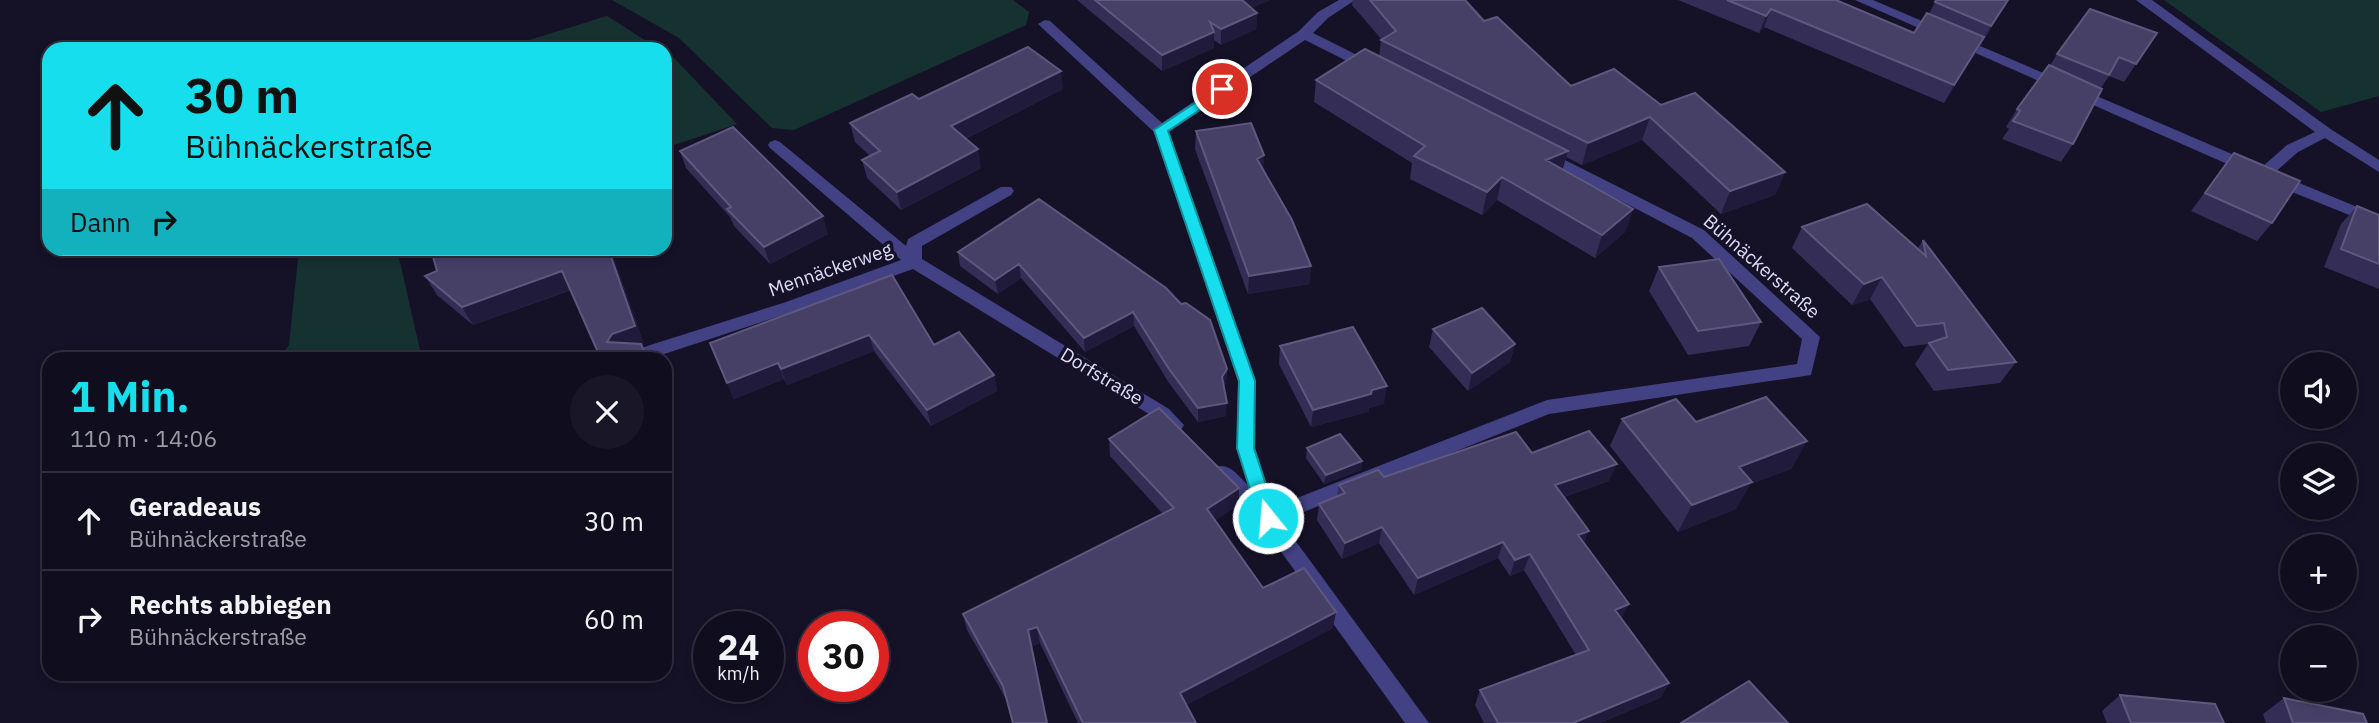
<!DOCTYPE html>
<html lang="de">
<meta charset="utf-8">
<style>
:root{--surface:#100e1e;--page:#191727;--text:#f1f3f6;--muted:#9c9ca4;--line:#302e3c;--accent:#17deed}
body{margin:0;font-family:"IBM Plex Sans",sans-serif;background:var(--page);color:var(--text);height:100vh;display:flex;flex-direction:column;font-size:26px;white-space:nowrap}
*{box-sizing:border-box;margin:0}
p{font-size:23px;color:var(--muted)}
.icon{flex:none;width:38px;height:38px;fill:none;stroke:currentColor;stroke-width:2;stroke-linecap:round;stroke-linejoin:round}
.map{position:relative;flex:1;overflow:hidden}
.panel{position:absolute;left:42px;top:352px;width:630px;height:329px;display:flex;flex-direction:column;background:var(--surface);border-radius:21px;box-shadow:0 4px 10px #0003,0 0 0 2px var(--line)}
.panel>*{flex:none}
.guide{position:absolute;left:42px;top:42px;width:630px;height:214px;border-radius:21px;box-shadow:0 4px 10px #0003,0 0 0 2px var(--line);background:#17deed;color:#111;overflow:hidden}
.tools{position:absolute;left:2280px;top:352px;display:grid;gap:14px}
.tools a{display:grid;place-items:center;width:77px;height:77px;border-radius:50%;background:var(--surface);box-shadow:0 4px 10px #0003,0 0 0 2px var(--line);font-size:35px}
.speed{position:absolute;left:693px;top:611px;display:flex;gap:14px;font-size:35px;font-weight:700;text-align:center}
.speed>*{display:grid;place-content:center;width:91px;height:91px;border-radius:50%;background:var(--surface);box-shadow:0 4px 10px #0003,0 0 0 2px var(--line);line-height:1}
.speed small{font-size:18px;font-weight:400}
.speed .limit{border:10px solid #d22;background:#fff;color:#111}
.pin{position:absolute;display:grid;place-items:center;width:60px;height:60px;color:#fff;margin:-30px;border:4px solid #fff;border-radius:50%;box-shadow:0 2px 7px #0007}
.me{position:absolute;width:77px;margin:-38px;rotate:343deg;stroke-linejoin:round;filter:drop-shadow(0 0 5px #0008)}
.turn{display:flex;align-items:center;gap:24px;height:147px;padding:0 28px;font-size:32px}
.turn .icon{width:91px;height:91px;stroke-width:2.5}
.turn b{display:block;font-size:49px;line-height:60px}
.then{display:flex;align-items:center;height:66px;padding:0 28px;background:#0003;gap:14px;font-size:26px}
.round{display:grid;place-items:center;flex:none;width:74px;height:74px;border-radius:37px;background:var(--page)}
.summary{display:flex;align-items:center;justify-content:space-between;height:119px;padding:0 28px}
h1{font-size:42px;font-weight:800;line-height:52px;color:var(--accent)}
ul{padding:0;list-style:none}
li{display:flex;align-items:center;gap:21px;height:98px;padding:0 28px;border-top:2px solid var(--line)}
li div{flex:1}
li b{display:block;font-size:26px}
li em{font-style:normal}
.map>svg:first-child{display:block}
.green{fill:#163230}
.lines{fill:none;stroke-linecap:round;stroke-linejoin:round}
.minor{fill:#424183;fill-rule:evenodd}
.wall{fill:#342d55}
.shaded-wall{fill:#201a3b}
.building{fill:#464067;stroke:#5e587e;stroke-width:2}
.route{fill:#17deed;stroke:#0f909a;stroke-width:2}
.labels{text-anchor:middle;stroke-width:7;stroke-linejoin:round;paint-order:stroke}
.street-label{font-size:19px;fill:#dfdcfc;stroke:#151228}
</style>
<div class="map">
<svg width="2379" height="723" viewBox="0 0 2379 723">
<rect width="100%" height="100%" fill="#151228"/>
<path class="green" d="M612,0H1013L1029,12L1026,25L794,130L772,128L679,38Z
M2164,0H2379V96L2321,112Z
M607,16L659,49H500Z
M665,53L675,59L737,124L665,148Z
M299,249H397L422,359H278L289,345Z"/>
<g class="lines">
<path class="minor" d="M1339,0H1355L1328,18L1313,33L1377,65V71H1367L1305,40L1169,132L1256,381L1255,448L1274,507L1547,400L1797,364L1802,339L1692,238L1539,158L1536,155L1539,152H1549L1704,230L1820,337L1811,375L1549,414L1281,521L1429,723H1405L1261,524L1215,477L1213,472L1215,467C1230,462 1239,477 1249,486L1237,448L1238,381L1154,132L1038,24L1045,20L1050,21L1162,123L1299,31L1318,12Z
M1855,0H1873L2262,167L2287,145L2315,132L2136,0H2152L2332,130L2379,160V172L2325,138L2298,152L2272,175H2280L2379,216V227L2270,183L2268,178H2259Z
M775,140L780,142L906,246L908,239L1001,187H1011L1014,191L1011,195L922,246V259L1169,409L1184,425L1181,430C1170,434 1165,426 1157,419L913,269L798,310L649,359H619L622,354L786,302L901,260L770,148L768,145L770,142Z"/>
</g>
<path class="wall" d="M1077,0H1270L1251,8L1257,13L1256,29L1221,45L1214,40V48L1162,71Z
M1353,0H1465L1484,21L1571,86L1661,105L1785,172L1775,195L1721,214L1642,140L1582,165L1566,157L1563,169L1633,209L1625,232L1595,258L1497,200L1482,215L1410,179L1412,163L1314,102L1316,80L1379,56L1381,40H1382L1352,5Z
M1678,0H1836L1914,33L1929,14L1936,0H2009L1944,103L1764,27L1759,33Z
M2157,33L2124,82L2109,76L2101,88L2073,144L2061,162L2002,139L2009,129L2006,127L2017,109L2050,66L2057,54Z
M1063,89L965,139L981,168L901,210L867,178L862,160L870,156L855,142L850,123L919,99Z
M1196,131L1264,155L1263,169L1311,266L1309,284L1248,294L1195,149Z
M680,151L828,234L770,264L734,226L730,217L686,168Z
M2234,153L2272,223L2257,241L2191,211Z
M1039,199L1227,369L1226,383L1224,387L1226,416L1198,422L1169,383L1134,326L1085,352L1021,278L998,294L960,266L958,252Z
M2357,206L2379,215V289L2324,267L2341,224Z
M1802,227L1918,248L1923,240L2016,362L2000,383L1934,391L1915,364L1928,344L1904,347L1870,299L1852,305L1792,248Z
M448,248H610L644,344L642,345L571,290L473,325L437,295L425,276L437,271Z
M1659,267L1761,322L1749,346L1688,355L1649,291Z
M892,275L934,345L994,375L997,391L931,426L874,351L787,385L784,379L734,399L710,343Z
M1433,329L1515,344L1510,362L1468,391L1429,347Z
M1280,346L1384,404L1369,408L1368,412L1311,427L1279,364Z
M1622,419L1696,422L1807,441L1791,469L1750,484L1736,509L1678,532L1610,446Z
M1109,439L1239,505L1215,520L1263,588L1333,628L1186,705L1196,723H1078L1040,643L1032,646L1047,723H1013L1007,701L967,630L963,614L1163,514L1110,456Z
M1307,448L1362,461L1361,470L1324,484L1306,458Z
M1532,453L1609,481L1564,497L1584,543L1622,619L1669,683L1660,698L1600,723H1484L1475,705L1480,690L1576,655L1524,570L1510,576L1498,558L1414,595L1379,543L1342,559L1317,520L1319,504L1337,496L1339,485Z
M2120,695L2224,723H2107L2102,711Z
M2284,698L2367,723H2266L2263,714Z"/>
<path class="shaded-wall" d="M1239,0H1270L1239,13Z
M2008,0H2009L1981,44L1991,26Z
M1771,9L1764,27L1759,33L1766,16Z
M1257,13L1256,29L1221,45V29Z
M1214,32V48L1162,71V55Z
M1984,37L1974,55L1944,103L1954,85Z
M1061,71L1063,89L954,144L951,126Z
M1650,117L1642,140L1582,165L1588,143Z
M978,149L981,168L901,210L897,192Z
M1568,151L1561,174L1546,160Z
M1264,155L1263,173L1257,159Z
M1785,172L1775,195L1721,214L1730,191Z
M1502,177L1497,200L1482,215L1487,192Z
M1633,209L1625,232L1595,258L1602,235Z
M823,216L828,234L770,264L764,247Z
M608,248H610L644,344L642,345L649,359L607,342Z
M1019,264L1021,278L998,294L995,280Z
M1311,266L1309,284L1248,294L1249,276Z
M562,271L572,289L473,325L462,307Z
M1882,277L1870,299L1852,305L1864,284Z
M1133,312L1134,326L1085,352L1084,338Z
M869,335L874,351L787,385L781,369Z
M1515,344L1510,362L1468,391L1472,373Z
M778,363L784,379L734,399L727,383Z
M1227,369L1226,383L1221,391L1222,377Z
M994,375L997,391L931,426L927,410Z
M1387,386L1384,404L1369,408L1368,412L1311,427L1313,410Z
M1227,403L1226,416L1198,422V408Z
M1807,441L1791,469L1750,484L1736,509L1678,532L1692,505L1739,467Z
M1362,461L1361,470L1324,484L1326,475Z
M1617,464L1609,481L1549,502L1555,485Z
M1239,488V505L1207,526V509Z
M1382,527L1379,543L1342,559L1345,543Z
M1589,531L1582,548L1578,535Z
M1503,542L1498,558L1414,595L1418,578Z
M1530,554L1524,570L1510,576L1515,560Z
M1629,604L1621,620L1615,610Z
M1336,612L1333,628L1180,708V693Z
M1037,627L1040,643L1031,646L1028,630Z
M1669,683L1660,698L1600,723H1573Z"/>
<path class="building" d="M1095,0H1242L1257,13L1221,29L1210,22L1214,32L1162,55Z
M1370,0H1465L1484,21L1497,17L1571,86L1614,69L1661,105L1695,93L1785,172L1730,191L1650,117L1588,143L1381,40L1396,31Z
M1727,0H1836L1914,33L1927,13L1984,37L1954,85L1771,9L1766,16Z
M1936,0H2008L1991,26L1935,2Z
M2090,9L2157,33L2136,64L2119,57L2109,75L2057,54Z
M1028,47L1061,71L951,126L978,149L897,192L862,160L880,151L850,123L912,94L919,99Z
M1365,49L1568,151L1546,160L1633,209L1602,235L1502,177L1487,192L1414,156L1425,146L1316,80Z
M2049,65L2102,89L2073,144L2013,121L2020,111L2017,109Z
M1251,123L1264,155L1257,159L1292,220L1311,266L1249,276L1196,131Z
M733,127L823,216L764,247L727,209L731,207L680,151Z
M2234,153L2300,181L2272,223L2205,193Z
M1039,199L1166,288L1181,304L1186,303L1210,320L1227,369L1222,377L1227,403L1198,408L1169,369L1133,312L1084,338L1019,264L995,280L958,252Z
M1867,204L1926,256L1923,240L2016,362L1948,370L1929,343L1947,337L1944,323L1917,326L1882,277L1864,284L1802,227Z
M2357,206L2379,215V264L2341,249Z
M448,248H608L635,326L612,334L607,342L641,344L647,359H601L562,271L462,307L425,276L437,271L432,253Z
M1719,259L1761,322L1698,331L1659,267Z
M892,275L934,345L959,332L994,375L927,410L869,335L781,369L778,363L727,383L710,343Z
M1482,308L1515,344L1472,373L1433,329Z
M1353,327L1387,386L1372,390L1371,394L1313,410L1280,346Z
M1766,397L1807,441L1739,467L1752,482L1692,505L1622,419L1676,399L1696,422Z
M1159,408L1239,488L1207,509L1263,588L1304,568L1336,612L1180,693L1196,723H1083L1037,627L1028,630L1047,723H1013L1003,686L963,614L1174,508L1109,439Z
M1589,431L1617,464L1555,485L1589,531L1578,535L1629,604L1615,610L1669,683L1573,723H1498L1480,690L1589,650L1530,554L1515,560L1503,542L1418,578L1382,527L1345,543L1319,504L1345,493L1339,485L1378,470L1384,477L1516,432L1532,453Z
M1340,434L1362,461L1326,475L1307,448Z
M1749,681L1788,723H1681Z
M2120,695L2215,704L2224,723H2131Z
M2284,698L2363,714L2367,723H2293Z"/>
<path class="route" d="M1222,85L1229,89L1227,92L1168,131L1255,381L1254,448L1277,518L1274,523L1268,525L1262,523L1259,518L1237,448L1239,381L1154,130Z"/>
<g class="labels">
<g class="street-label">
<text transform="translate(1762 266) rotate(41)" y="7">Bühnäckerstraße</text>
<text transform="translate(830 269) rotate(-19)" y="7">Mennäckerweg</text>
<text transform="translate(1102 376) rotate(31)" y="7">Dorfstraße</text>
</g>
</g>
</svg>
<div class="tools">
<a><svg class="icon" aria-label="sound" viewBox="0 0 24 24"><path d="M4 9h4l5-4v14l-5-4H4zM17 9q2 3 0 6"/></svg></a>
<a><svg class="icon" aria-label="layers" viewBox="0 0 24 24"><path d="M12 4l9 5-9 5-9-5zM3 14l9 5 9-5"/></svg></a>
<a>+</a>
<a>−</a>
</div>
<div class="speed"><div>24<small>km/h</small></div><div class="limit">30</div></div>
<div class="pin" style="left:1222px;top:89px;background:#d93025"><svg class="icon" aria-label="arrive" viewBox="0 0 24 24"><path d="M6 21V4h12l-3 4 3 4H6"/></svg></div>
<svg class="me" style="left:1268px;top:518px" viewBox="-20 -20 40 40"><circle r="17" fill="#17deed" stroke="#fff" stroke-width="3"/><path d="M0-11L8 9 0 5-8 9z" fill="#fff"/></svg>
<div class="guide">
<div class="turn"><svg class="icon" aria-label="ahead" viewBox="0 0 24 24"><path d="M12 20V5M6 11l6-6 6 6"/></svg><div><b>30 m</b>Bühnäckerstraße</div></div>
<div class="then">Dann<svg class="icon" aria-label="right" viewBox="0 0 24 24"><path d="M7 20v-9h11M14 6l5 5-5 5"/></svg></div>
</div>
<section class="panel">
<div class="summary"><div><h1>1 Min.</h1><p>110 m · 14:06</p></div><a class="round"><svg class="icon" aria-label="close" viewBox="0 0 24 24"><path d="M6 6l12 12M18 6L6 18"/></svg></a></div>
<ul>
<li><svg class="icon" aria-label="ahead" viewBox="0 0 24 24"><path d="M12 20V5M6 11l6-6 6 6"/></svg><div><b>Geradeaus</b><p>Bühnäckerstraße</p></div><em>30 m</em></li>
<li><svg class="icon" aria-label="right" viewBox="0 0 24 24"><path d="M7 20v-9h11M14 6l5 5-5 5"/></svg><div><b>Rechts abbiegen</b><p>Bühnäckerstraße</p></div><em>60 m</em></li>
</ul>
</section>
</div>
